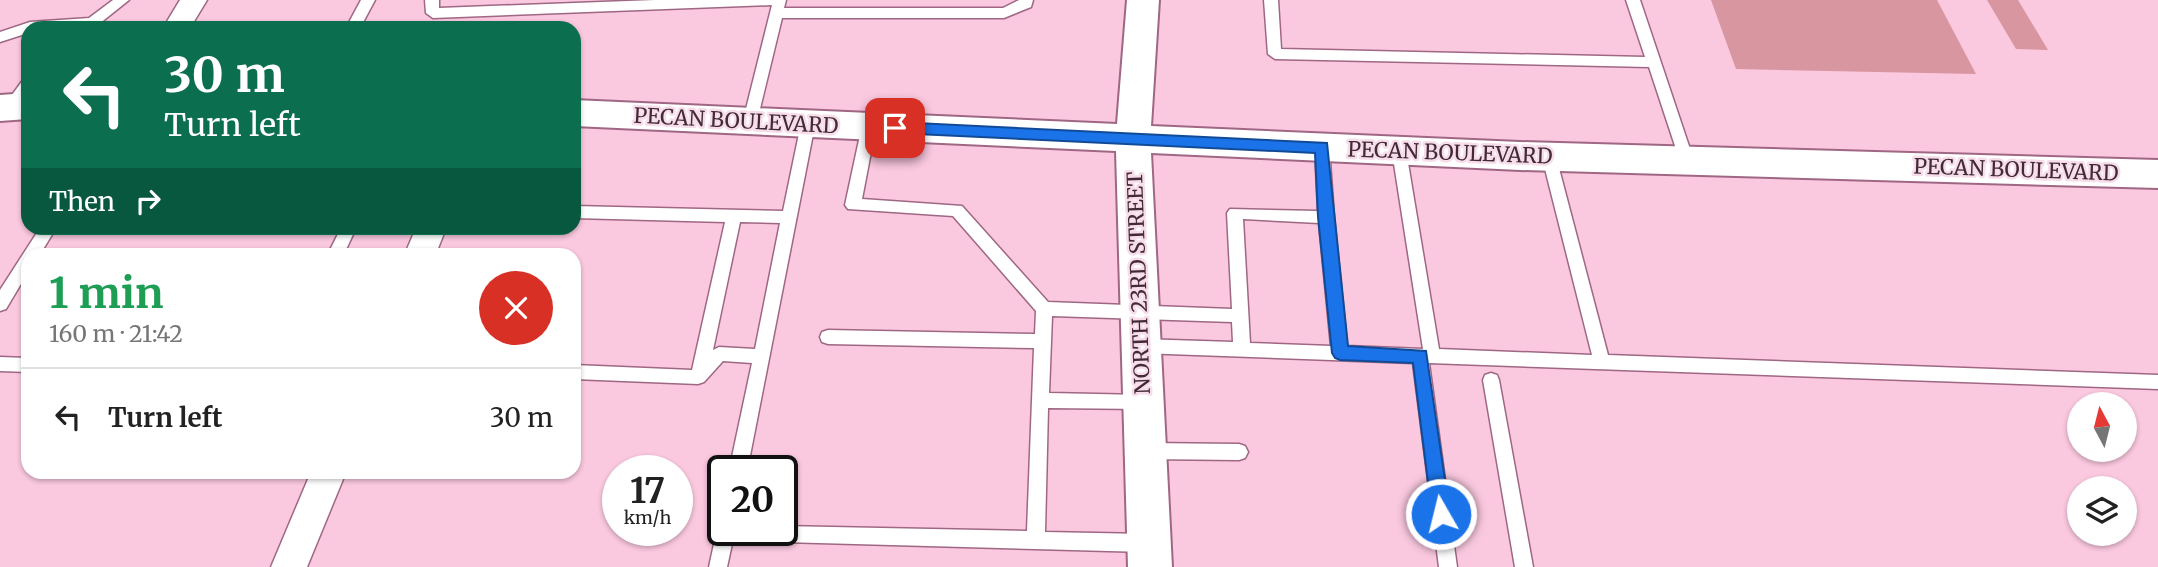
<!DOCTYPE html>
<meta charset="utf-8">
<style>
:root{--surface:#fff;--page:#f6f6f6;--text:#222;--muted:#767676;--line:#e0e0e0}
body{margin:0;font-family:Merriweather,serif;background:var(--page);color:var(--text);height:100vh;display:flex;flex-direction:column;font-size:26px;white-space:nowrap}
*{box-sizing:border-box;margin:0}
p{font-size:23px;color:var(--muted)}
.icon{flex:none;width:38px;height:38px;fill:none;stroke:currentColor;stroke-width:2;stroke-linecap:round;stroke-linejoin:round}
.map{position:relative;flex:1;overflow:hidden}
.panel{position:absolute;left:21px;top:248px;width:560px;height:231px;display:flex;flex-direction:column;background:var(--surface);border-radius:21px;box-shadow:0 2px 5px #0004}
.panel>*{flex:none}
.top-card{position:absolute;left:21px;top:21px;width:560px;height:214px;border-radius:21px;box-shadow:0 2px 5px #0004;background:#0b6e4f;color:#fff;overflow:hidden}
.needle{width:46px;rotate:353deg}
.controls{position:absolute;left:2067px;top:392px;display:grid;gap:14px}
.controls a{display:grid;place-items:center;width:70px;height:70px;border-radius:50%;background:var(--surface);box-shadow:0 2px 5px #0004;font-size:35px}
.speed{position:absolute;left:602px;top:455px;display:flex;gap:14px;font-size:35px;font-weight:700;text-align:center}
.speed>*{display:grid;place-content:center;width:91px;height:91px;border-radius:50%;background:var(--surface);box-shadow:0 2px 5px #0004;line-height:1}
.speed small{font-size:18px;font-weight:400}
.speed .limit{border:4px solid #111;border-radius:10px;background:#fff;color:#111}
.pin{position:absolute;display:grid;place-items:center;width:60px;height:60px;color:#fff;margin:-30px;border-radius:14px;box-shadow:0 4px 10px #0006}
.me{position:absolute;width:77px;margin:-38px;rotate:352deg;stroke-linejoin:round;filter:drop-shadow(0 0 5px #0008)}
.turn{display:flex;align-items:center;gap:24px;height:147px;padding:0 28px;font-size:32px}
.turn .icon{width:91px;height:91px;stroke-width:2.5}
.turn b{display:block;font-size:49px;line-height:60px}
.then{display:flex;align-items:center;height:66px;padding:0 28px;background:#0003;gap:14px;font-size:26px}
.round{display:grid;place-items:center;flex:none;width:74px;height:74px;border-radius:37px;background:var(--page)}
.head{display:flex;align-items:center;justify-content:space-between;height:119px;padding:0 28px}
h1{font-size:42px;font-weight:700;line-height:52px;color:#1e9e55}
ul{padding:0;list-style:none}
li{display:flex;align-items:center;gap:21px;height:98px;padding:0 28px;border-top:2px solid var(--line)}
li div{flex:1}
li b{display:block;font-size:26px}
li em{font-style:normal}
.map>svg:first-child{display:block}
.building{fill:#d896a0}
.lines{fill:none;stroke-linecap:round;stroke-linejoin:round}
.lane-casing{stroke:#9f6783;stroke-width:3}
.street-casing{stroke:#9f6783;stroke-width:3}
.secondary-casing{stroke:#9f6783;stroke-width:4}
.lane{fill:#fff;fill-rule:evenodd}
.street{fill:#fff;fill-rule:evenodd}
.secondary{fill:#fff;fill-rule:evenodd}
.route{fill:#1a73e8;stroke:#114b97;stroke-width:2}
.labels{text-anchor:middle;stroke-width:5;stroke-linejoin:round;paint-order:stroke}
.street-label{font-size:21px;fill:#422a36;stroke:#f7dde9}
</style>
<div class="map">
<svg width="2158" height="567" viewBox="0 0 2158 567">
<rect width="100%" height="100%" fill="#fac8df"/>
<path class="building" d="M1711,0H1937L1976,74L1736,69Z
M1987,0H2018L2048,50L2016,49Z"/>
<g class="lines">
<defs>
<path id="lane" d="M113,0H129L94,28H28V33L0,42V32L30,22L89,18Z
M361,0H375L360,28H346Z
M425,0H439V8L655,0H786L784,8H1003L1019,0H1033L1031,7L1004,18H782L757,121L750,126L743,121L772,5L433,18L426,13Z
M1264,0H1278L1281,49L1645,57L1626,0H1640L1694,161L1687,167L1680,161L1649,67L1275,59L1268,54Z
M28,79V94L16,111H6L4,107L6,103L23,80Z
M808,119L815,124L747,471H729L752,363L723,361L704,382L698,384L574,379V365L692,370L725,222L574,218V206L783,211L801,124ZM740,222L780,223L755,349L719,347L713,350Z
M869,121L876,126L862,199L962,206L1048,302L1232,309L1227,213L1230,209L1318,211L1315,147L1322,141L1329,147L1334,217L1347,346L1423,349L1392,151L1399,145L1406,151L1439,349L1592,355L1542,157L1549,151L1556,157L1608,355L2158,375V389L1429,363L1457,567H1439L1413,363L1140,353L1134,351L1132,346L1134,341L1140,339L1233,342L1232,322L1052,316L1049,393L1144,395L1150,397L1152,402L1150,407L1144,409L1048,408L1045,532L1146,534L1152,537L1155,543L1152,549L1146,552L782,542L776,540L773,534L775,530H782V526L1027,531L1034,348L828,344L822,342L820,337L822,332L828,330L1035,334L1036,311L953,216L848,209L845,205L862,126ZM1243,219L1319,223L1331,346L1250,343Z
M40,228H56L39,256H28V272L6,309L0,311V290Z
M341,228H356L343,256H327Z
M0,357L28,358V372L0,371Z
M1491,373L1497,375L1499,380L1533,567H1515L1483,380L1485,375Z
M1146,443L1239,444L1245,446L1248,452L1245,458L1239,460L1146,459L1140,457L1137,451L1140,445Z
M723,523V530H735L727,567H709L717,530Z"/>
<path id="street" d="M180,0H207L190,28H163Z
M416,228H446L435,256H404Z
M311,472H346L307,567H271Z"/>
<path id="secondary" d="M1127,0H1159L1151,126L1520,142L2158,160V188L1520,170L1151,153L1172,567H1128L1116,151L574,126V100L1117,124Z
M28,93V119L0,121V95Z"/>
</defs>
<use href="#lane" class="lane-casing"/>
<use href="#street" class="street-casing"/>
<use href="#secondary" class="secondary-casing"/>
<use href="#lane" class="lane"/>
<use href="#street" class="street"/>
<use href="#secondary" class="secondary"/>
</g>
<path class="route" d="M895,122L1327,143L1348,346L1426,351L1450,514L1447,520L1441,523L1435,520L1432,514L1413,363L1340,360L1335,358L1332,353L1318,217L1315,153L895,133L888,128Z"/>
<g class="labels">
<g class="street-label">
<text transform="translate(736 121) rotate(3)" y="7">PECAN BOULEVARD</text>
<text transform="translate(1450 153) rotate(2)" y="7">PECAN BOULEVARD</text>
<text transform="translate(2016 170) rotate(2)" y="7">PECAN BOULEVARD</text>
<text transform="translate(1139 283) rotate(-92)" y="7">NORTH 23RD STREET</text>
</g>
</g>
</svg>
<div class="controls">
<a><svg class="needle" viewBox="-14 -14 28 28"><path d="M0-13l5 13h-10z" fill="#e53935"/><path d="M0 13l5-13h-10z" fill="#767676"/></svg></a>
<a><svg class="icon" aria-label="layers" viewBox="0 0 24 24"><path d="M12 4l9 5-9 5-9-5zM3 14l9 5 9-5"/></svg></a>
</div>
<div class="speed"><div>17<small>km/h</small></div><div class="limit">20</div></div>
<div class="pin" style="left:895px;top:128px;background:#d93025"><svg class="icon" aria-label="arrive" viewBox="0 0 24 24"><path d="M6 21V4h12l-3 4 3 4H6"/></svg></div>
<svg class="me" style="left:1441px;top:514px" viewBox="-20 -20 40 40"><circle r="17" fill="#1a73e8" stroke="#fff" stroke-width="3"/><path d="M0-11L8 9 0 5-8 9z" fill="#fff"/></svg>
<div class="top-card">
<div class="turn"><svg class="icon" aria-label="left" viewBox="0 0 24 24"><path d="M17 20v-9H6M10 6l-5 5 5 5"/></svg><div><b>30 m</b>Turn left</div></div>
<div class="then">Then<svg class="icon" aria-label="right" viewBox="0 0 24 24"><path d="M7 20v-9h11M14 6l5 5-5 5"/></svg></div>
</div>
<section class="panel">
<div class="head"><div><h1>1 min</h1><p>160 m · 21:42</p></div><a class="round" style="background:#d93025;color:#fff"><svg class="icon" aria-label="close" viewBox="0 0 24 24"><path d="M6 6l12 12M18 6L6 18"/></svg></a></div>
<ul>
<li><svg class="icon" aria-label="left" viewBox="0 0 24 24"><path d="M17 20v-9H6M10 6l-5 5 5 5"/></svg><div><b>Turn left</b></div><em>30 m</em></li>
</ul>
</section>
</div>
